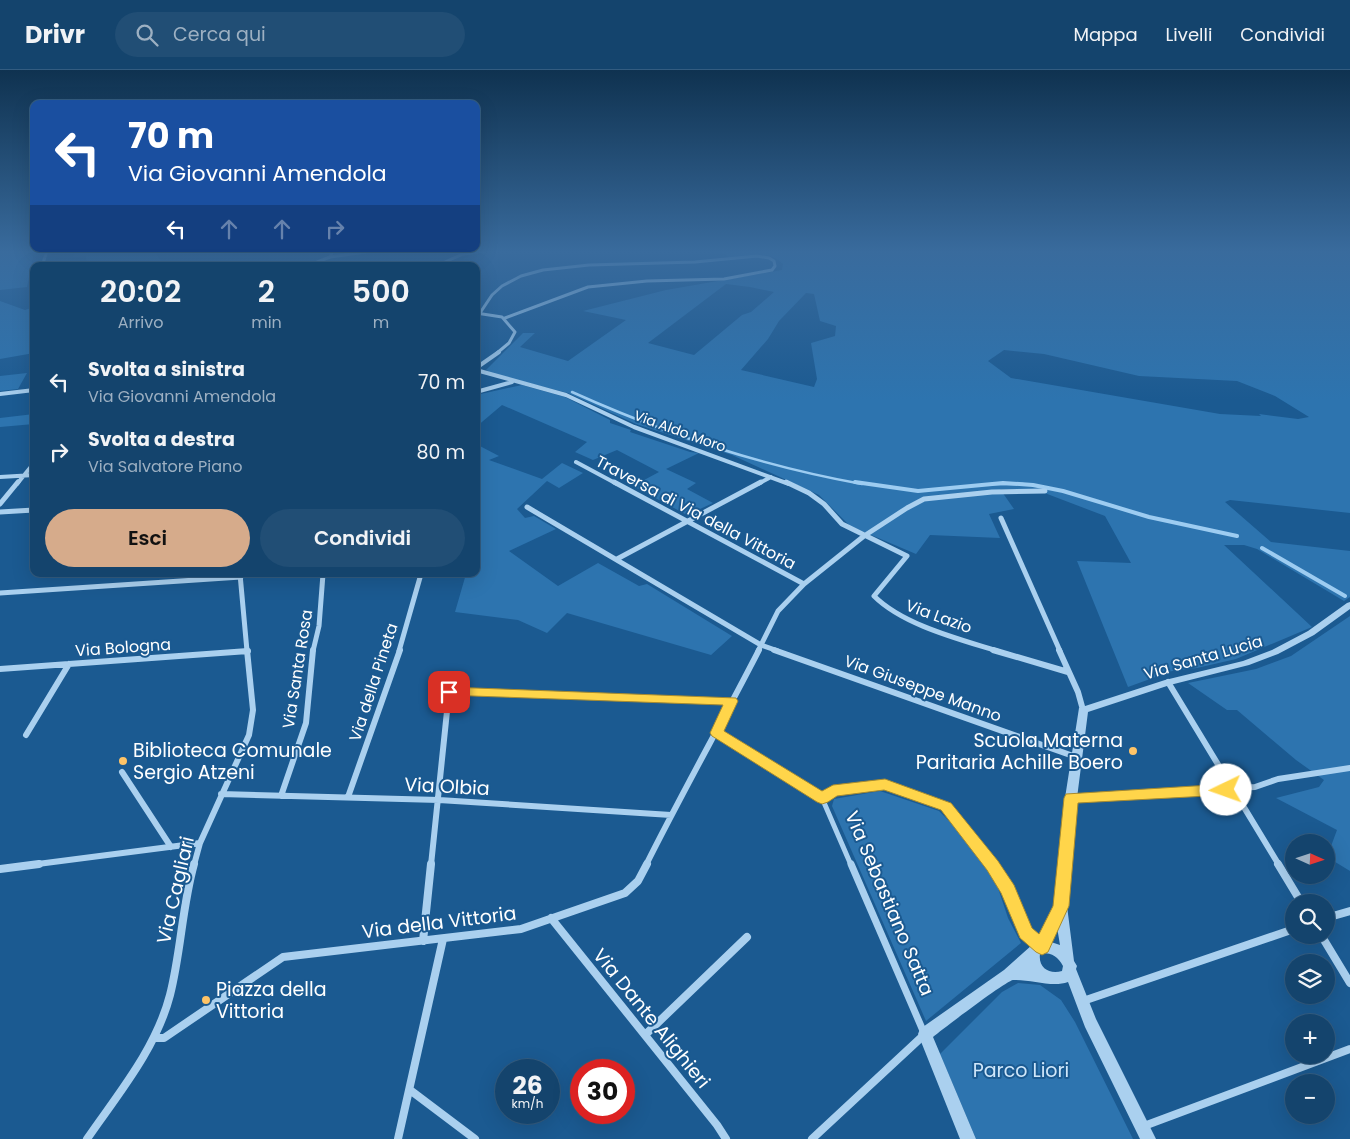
<!DOCTYPE html>
<html lang="it">
<meta charset="utf-8">
<style>
:root{--surface:#14446d;--page:#214e75;--text:#f1f3f6;--muted:#9db0c2;--line:#335c80;--accent:#d6ab8b}
body{margin:0;font-family:Poppins,sans-serif;background:var(--page);color:var(--text);height:100vh;display:flex;flex-direction:column;font-size:19px;white-space:nowrap}
*{box-sizing:border-box;margin:0}
p{font-size:16px;color:var(--muted)}
.icon{flex:none;width:28px;height:28px;fill:none;stroke:currentColor;stroke-width:2;stroke-linecap:round;stroke-linejoin:round}
.map{position:relative;flex:1;overflow:hidden}
.details{position:absolute;left:30px;top:192px;width:450px;height:315px;display:flex;flex-direction:column;background:var(--surface);border-radius:10px;box-shadow:0 5px 20px #0002,0 0 0 1px var(--line)}
.details>*{flex:none}
.top-card{position:absolute;left:30px;top:30px;width:450px;height:152px;border-radius:10px;box-shadow:0 5px 20px #0002,0 0 0 1px var(--line);background:#1a4fa0;color:#fff;overflow:hidden}
.needle{width:32px;rotate:93deg}
.tools{position:absolute;left:1285px;top:764px;display:grid;gap:10px}
.tools a{display:grid;place-items:center;width:50px;height:50px;border-radius:50%;background:var(--surface);box-shadow:0 5px 20px #0002,0 0 0 1px var(--line);font-size:25px}
.speed{position:absolute;left:495px;top:989px;display:flex;gap:10px;font-size:25px;font-weight:700;text-align:center}
.speed>*{display:grid;place-content:center;width:65px;height:65px;border-radius:50%;background:var(--surface);box-shadow:0 5px 20px #0002,0 0 0 1px var(--line);line-height:1}
.speed small{font-size:12px;font-weight:400}
.speed .limit{border:8px solid #d22;background:#fff;color:#111}
.pin{position:absolute;display:grid;place-items:center;width:42px;height:42px;color:#fff;margin:-21px;border-radius:10px;box-shadow:0 2px 8px #0006}
.me{position:absolute;width:55px;margin:-28px;rotate:267deg;stroke-linejoin:round;filter:drop-shadow(0 0 4px #0008)}
.turn{display:flex;align-items:center;gap:18px;height:105px;padding:0 15px;font-size:22px}
.turn .icon{width:65px;height:65px;stroke-width:2.5}
.turn b{display:block;font-size:35px;line-height:42px}
.lanes{display:flex;align-items:center;height:48px;padding:0 15px;background:#0003;justify-content:center;gap:25px;direction:ltr}
.lanes .off{opacity:.35}
.eta{display:flex;justify-content:space-evenly;align-items:center;height:85px;text-align:center}
.eta b{font-size:30px;font-weight:600;line-height:35px}
.cta{display:flex;gap:10px;margin-top:auto;padding:10px 15px}
.cta a{flex:1;height:58px;border-radius:30px;background:var(--accent);color:#111;font-size:20px;font-weight:600;line-height:58px;text-align:center}
.cta a+a{background:var(--page);color:var(--text)}
ul{padding:0;list-style:none}
li{display:flex;align-items:center;gap:15px;height:70px;padding:0 15px}
li div{flex:1}
li b{display:block;font-size:19px}
li em{font-style:normal}
header{display:flex;align-items:center;gap:30px;box-sizing:border-box;height:70px;padding:0 25px;background:var(--surface);border-bottom:1px solid var(--line)}
header strong{font-size:24px}
nav{display:flex;gap:28px;margin-inline-start:auto;font-size:18px}
.search{width:350px;height:45px;background:var(--page);display:flex;align-items:center;gap:12px;box-sizing:border-box;padding:0 18px;border-radius:28px;color:var(--muted);font-size:19px}
.map>svg:first-child{display:block}
.green{fill:#2d74af;fill-rule:evenodd}
.lines{fill:none;stroke-linecap:round;stroke-linejoin:round}
.stream-far1{stroke:#9dccf1;stroke-width:2.5}
.stream{stroke:#9dccf1;stroke-width:4}
.pedestrian-far1{stroke:#aad0ef;stroke-width:5}
.pedestrian{stroke:#aad0ef;stroke-width:7}
.minor-far4{stroke:#aad0ef;stroke-width:3}
.minor-far3{stroke:#aad0ef;stroke-width:4}
.minor-far2{stroke:#aad0ef;stroke-width:5}
.minor-far1{stroke:#aad0ef;stroke-width:6}
.minor{stroke:#aad0ef;stroke-width:8}
.tertiary{fill:#aad0ef;fill-rule:evenodd}
.route{fill:#ffd54a;stroke:#a68a30}
.poi-dot{fill:#ffc467;stroke:#1b5a91;stroke-width:2}
.labels{text-anchor:middle;stroke-width:4;stroke-linejoin:round;paint-order:stroke}
.far-street-label{font-size:14px;fill:#fff;stroke:#1b5a91}
.street-label{font-size:16px;fill:#fff;stroke:#1b5a91}
.near-poi-label{font-size:19px;fill:#fff;stroke:#1b5a91;text-anchor:start}
.near-street-label{font-size:19px;fill:#fff;stroke:#1b5a91}
.near-park-label{font-size:19px;fill:#d0e7fa;stroke:#1b5a91}
</style>
<header>
<strong>Drivr</strong>
<div class="search"><svg class="icon" aria-label="search" viewBox="0 0 24 24"><circle cx="10" cy="10" r="6"/><path d="M15 15l6 6"/></svg>Cerca qui</div>
<nav><a>Mappa</a><a>Livelli</a><a>Condividi</a></nav>
</header>
<div class="map">
<svg width="1350" height="1069" viewBox="0 0 1350 1069">
<rect width="100%" height="100%" fill="#1b5a91"/>
<path class="green" d="M0,181H48L34,182L27,217L0,220Z
M75,181H164L156,184L165,196H87L86,186L73,187Z
M682,181H1345L1350,183V443L1230,430L1225,432L1271,472L1350,481V527L1344,531L1257,479L1244,475H1224L1312,557L1236,589L1197,598L1172,601L1128,617L1077,491L1131,493L1105,446L1042,422L1041,419H1000L1014,439L989,444L1000,468L930,465L916,484L850,456L819,425L732,385L636,354L568,323L493,304L486,300L523,263H535L520,277L568,291L626,250L583,241L666,220L782,200L783,194C769,179 747,186 728,187L725,183ZM726,214L750,217L774,222L751,242L742,245L694,285L648,273ZM806,223L814,224L820,251L836,256L835,266L811,273L817,309L814,317L741,300L768,269L779,251ZM1004,280L1044,284L1139,306L1237,311L1275,326L1309,347L1298,349L1259,344L1261,346L1220,344L1011,308L988,291Z
M0,231L25,240L34,237V283L0,289Z
M27,303L18,319L0,321V306Z
M522,315L565,327L610,350V353L631,360L630,362L690,382L699,383L666,399L696,413L687,419L713,433L687,445L633,416L659,402L617,380L593,390L575,382L587,372L502,335L476,357V325Z
M34,344V354L0,357V348Z
M476,374L499,386L489,390L542,409L562,393L583,403L559,418L547,411L517,439L525,448L534,446L556,459L509,481L558,516L598,493L639,516L647,514L732,566L711,585L567,543L547,563L518,550L455,542L466,504H476Z
M1350,546V801L1327,787L1337,760L1276,728L1319,717L1324,710L1296,690L1237,640H1227L1188,613L1256,599L1291,586Z
M880,721L939,741L962,764L994,806L1008,848L1021,873L926,951L832,736L834,729Z
M1018,913L1040,915L1061,930L1075,952L1133,1069H976L940,984L1002,922Z"/>
<g class="lines">
<path class="stream-far1" d="M572,322C665,364 761,396 862,414
M992,414H1023"/>
<path class="stream" d="M855,412L918,421L1003,413L1033,415L1063,421L1149,447L1237,466
M1262,478L1345,526"/>
<path class="pedestrian-far1" d="M822,728L851,795"/>
<path class="pedestrian" d="M851,794L924,963"/>
<path class="minor-far4" d="M330,187L333,181
M42,196L47,181
M307,196L330,187L373,181
M436,196L463,184L485,181
M34,224V227
M476,243L502,247L515,262L509,273L497,283
M480,243L492,225L502,216L521,206L543,200L589,195L695,192L757,186L769,188L774,191L775,196L772,200L724,209L647,211L588,217L505,248"/>
<path class="minor-far3" d="M476,298L499,282
M476,300L566,325L634,357L789,414
M476,322L512,312
M0,324L34,320
M576,392L617,414
M0,407L34,405
M17,414L34,393
M758,414L771,407"/>
<path class="minor-far2" d="M614,412L804,514
M786,412L809,423L824,434L842,454L907,486L874,526C903,555 959,569 997,581
M0,434L18,412
M527,437L761,575L778,581
M0,442L34,440
M1001,448L1060,581
M617,489L761,412
M240,504L247,581
M0,523L241,507
M313,581L319,556L323,504
M399,581L421,504
M758,581L778,541L804,514L864,466L907,438L924,429L992,422L1045,421"/>
<path class="minor-far1" d="M774,580L1076,687
M993,580L1068,602
M1059,580L1078,622L1083,640
M0,599L248,581
M1168,612L1279,795
M717,663L822,728L833,721L885,714L946,736L993,795
M26,665L69,594
M122,702L171,777
M221,724L439,730L671,745
M281,726L306,653L313,580
M348,727L400,580
M1071,728L1255,717L1278,709L1350,698
M30,795L200,773
M194,795L200,773L249,665L253,640L247,580
M431,795L449,622L732,631
M646,795C682,723 722,652 759,580"/>
<path class="minor" d="M992,794L1008,820L1026,862L1041,877
M1278,794L1301,832
M0,799L39,794
M551,848L717,1055L726,1069
M1326,848L1350,841
M1321,865L1350,913
M423,871L431,794
M1083,931L1294,859
M645,965L747,867
M155,968H164L283,887L521,859L625,823L638,811L647,794
M410,1020L475,1069
M1144,1056L1350,979
M87,1069C118,1024 156,979 170,925C181,882 182,837 194,794
M398,1069L443,869
M812,1069L925,964"/>
<path class="tertiary" d="M1350,532V539L1314,565L1278,584L1249,595L1170,615L1088,642L1077,728L1067,836L1074,891L1077,896L1076,899L1096,949L1156,1069H1140L1085,957L1068,912C1052,918 1031,909 1013,910C1006,911 944,958 933,967L976,1069H960L918,964L920,959L1004,900L1032,875L1037,873L1055,836L1065,728L1079,638L1165,610L1243,591L1272,580L1308,561L1347,533ZM1057,857L1060,875L1051,872ZM1042,883C1053,883 1058,887 1063,896L1062,901C1050,905 1038,898 1040,884Z"/>
</g>
<linearGradient id="sky" x2="0" y2="1"><stop stop-color="#0f3250"/><stop offset="0.55" stop-color="#396b9d"/><stop offset="1" stop-color="#396b9d" stop-opacity="0"/></linearGradient>
<rect width="1350" height="330" fill="url(#sky)"/>
<path class="route" d="M449,617L736,628L738,631L724,661L822,721L833,715L885,709L951,733L998,791L1014,815L1032,858L1039,864L1053,836L1064,728L1066,724L1226,714L1231,716L1233,720L1231,724L1226,725L1078,733L1069,836L1048,882L1042,885L1036,882L1020,868L1001,823L987,800L941,740L884,720L837,726L828,732L822,734L817,732L712,666L710,663L723,635L445,625L443,622Z"/>
<g class="poi-dot">
<circle cx="1133" cy="681" r="5"/>
<circle cx="123" cy="691" r="5"/>
<circle cx="206" cy="930" r="5"/>
</g>
<g class="labels">
<g class="far-street-label">
<text transform="translate(680 361) rotate(20)" y="5">Via Aldo Moro</text>
</g>
<g class="street-label">
<text transform="translate(696 442) rotate(28)" y="6">Traversa di Via della Vittoria</text>
<text transform="translate(939 546) rotate(20)" y="6">Via Lazio</text>
<text transform="translate(123 577) rotate(-4)" y="6">Via Bologna</text>
<text transform="translate(1203 587) rotate(-16)" y="6">Via Santa Lucia</text>
<text transform="translate(297 599) rotate(-81)" y="6">Via Santa Rosa</text>
<text transform="translate(373 612) rotate(-72)" y="6">Via della Pineta</text>
<text transform="translate(923 618) rotate(20)" y="6">Via Giuseppe Manno</text>
</g>
<g class="near-poi-label">
<text x="1123" y="677" text-anchor="end">Scuola Materna<tspan x="1123" dy="22">Paritaria Achille Boero</tspan></text>
<text x="133" y="687">Biblioteca Comunale<tspan x="133" dy="22">Sergio Atzeni</tspan></text>
<text x="216" y="926">Piazza della<tspan x="216" dy="22">Vittoria</tspan></text>
</g>
<g class="near-street-label">
<text transform="translate(447 716) rotate(3)" y="7">Via Olbia</text>
<text transform="translate(175 820) rotate(-77)" y="7">Via Cagliari</text>
<text transform="translate(890 833) rotate(67)" y="7">Via Sebastiano Satta</text>
<text transform="translate(439 852) rotate(-7)" y="7">Via della Vittoria</text>
<text transform="translate(652 948) rotate(51)" y="7">Via Dante Alighieri</text>
</g>
<g class="near-park-label">
<text x="1021" y="1007">Parco Liori</text>
</g>
</g>
</svg>
<div class="tools">
<a><svg class="needle" viewBox="-14 -14 28 28"><path d="M0-13l5 13h-10z" fill="#e53935"/><path d="M0 13l5-13h-10z" fill="#9db0c2"/></svg></a>
<a><svg class="icon" aria-label="search" viewBox="0 0 24 24"><circle cx="10" cy="10" r="6"/><path d="M15 15l6 6"/></svg></a>
<a><svg class="icon" aria-label="layers" viewBox="0 0 24 24"><path d="M12 4l9 5-9 5-9-5zM3 14l9 5 9-5"/></svg></a>
<a>+</a>
<a>−</a>
</div>
<div class="speed"><div>26<small>km/h</small></div><div class="limit">30</div></div>
<div class="pin" style="left:449px;top:622px;background:#d93025"><svg class="icon" aria-label="arrive" viewBox="0 0 24 24"><path d="M6 21V4h12l-3 4 3 4H6"/></svg></div>
<svg class="me" style="left:1226px;top:720px" viewBox="-20 -20 40 40"><circle r="19" fill="#fff"/><path d="M0-13L10 11 0 6-10 11z" fill="#ffd54a"/></svg>
<div class="top-card">
<div class="turn"><svg class="icon" aria-label="left" viewBox="0 0 24 24"><path d="M17 20v-9H6M10 6l-5 5 5 5"/></svg><div><b>70 m</b>Via Giovanni Amendola</div></div>
<div class="lanes"><svg class="icon" aria-label="left" viewBox="0 0 24 24"><path d="M17 20v-9H6M10 6l-5 5 5 5"/></svg><svg class="icon off" aria-label="ahead" viewBox="0 0 24 24"><path d="M12 20V5M6 11l6-6 6 6"/></svg><svg class="icon off" aria-label="ahead" viewBox="0 0 24 24"><path d="M12 20V5M6 11l6-6 6 6"/></svg><svg class="icon off" aria-label="right" viewBox="0 0 24 24"><path d="M7 20v-9h11M14 6l5 5-5 5"/></svg></div>
</div>
<section class="details">
<div class="eta">
<div><b>20:02</b><p>Arrivo</p></div>
<div><b>2</b><p>min</p></div>
<div><b>500</b><p>m</p></div>
</div>
<ul>
<li><svg class="icon" aria-label="left" viewBox="0 0 24 24"><path d="M17 20v-9H6M10 6l-5 5 5 5"/></svg><div><b>Svolta a sinistra</b><p>Via Giovanni Amendola</p></div><em>70 m</em></li>
<li><svg class="icon" aria-label="right" viewBox="0 0 24 24"><path d="M7 20v-9h11M14 6l5 5-5 5"/></svg><div><b>Svolta a destra</b><p>Via Salvatore Piano</p></div><em>80 m</em></li>
</ul>
<div class="cta"><a>Esci</a><a>Condividi</a></div>
</section>
</div>
